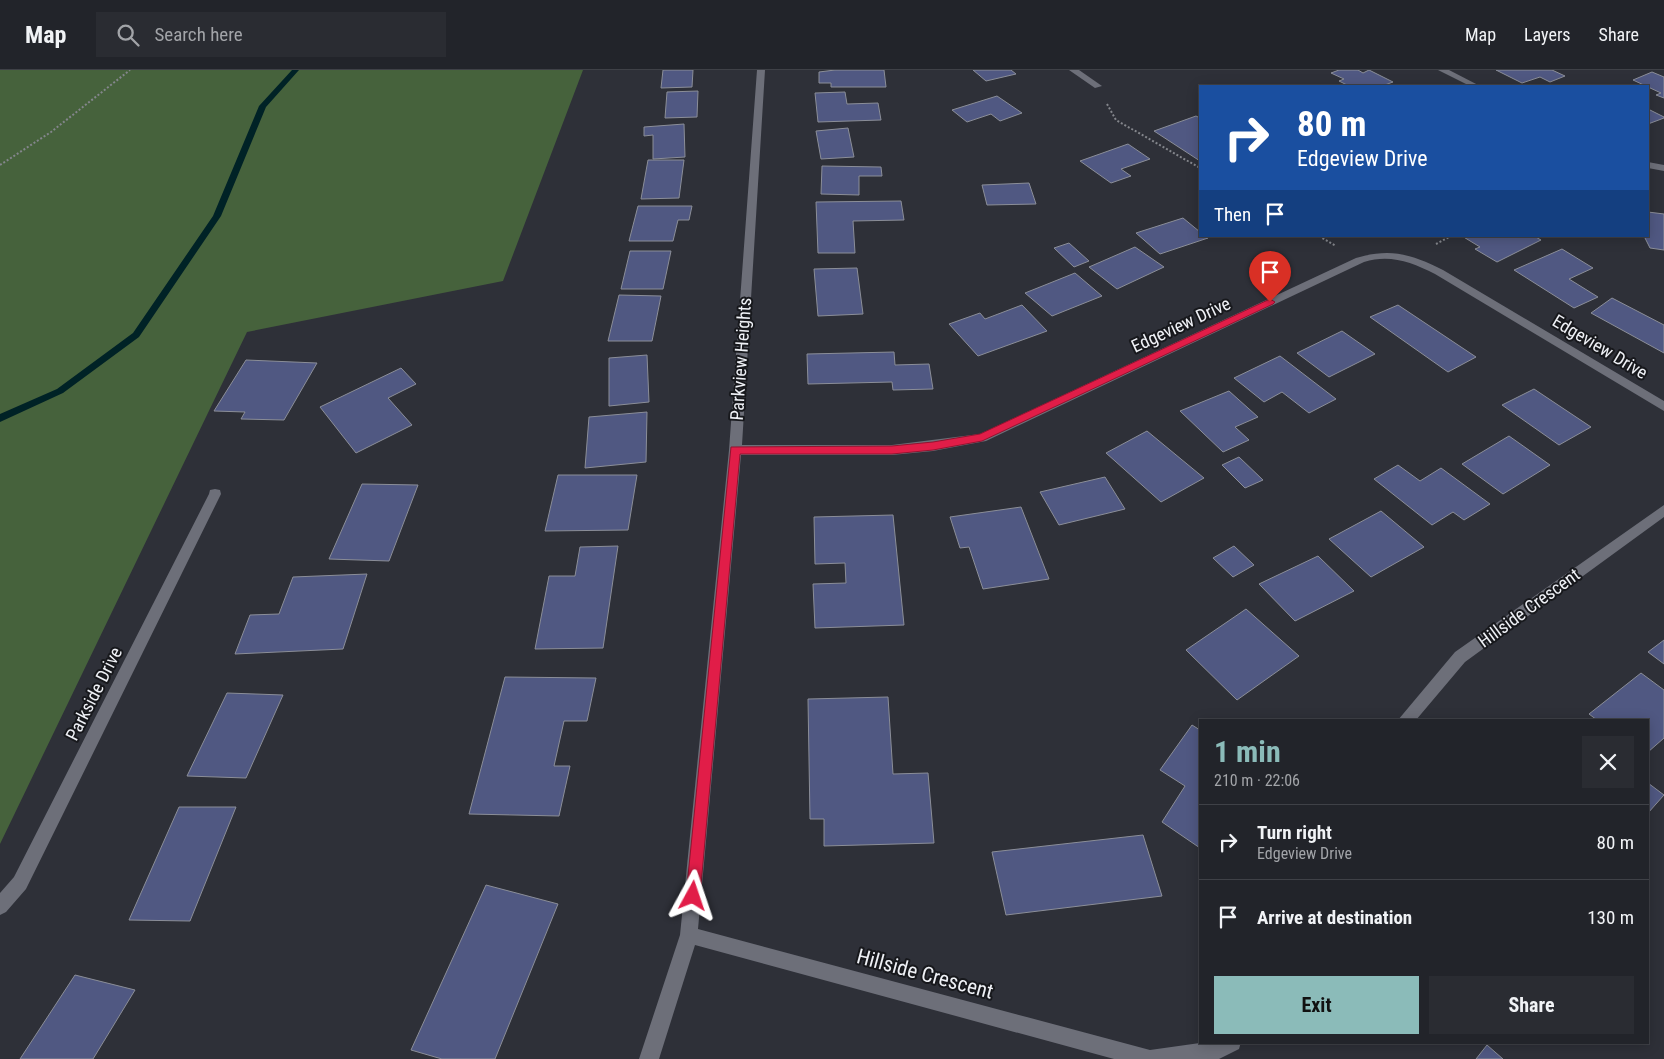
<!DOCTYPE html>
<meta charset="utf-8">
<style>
:root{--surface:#22242a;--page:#2a2c32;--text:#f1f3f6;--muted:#a2a4a8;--line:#3f4147;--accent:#8bbbb9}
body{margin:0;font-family:"Roboto Condensed",sans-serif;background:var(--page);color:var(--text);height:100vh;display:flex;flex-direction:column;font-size:19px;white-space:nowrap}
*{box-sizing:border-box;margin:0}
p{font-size:16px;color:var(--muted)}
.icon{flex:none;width:28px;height:28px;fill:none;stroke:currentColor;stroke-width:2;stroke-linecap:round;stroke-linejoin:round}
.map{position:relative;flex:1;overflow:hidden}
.panel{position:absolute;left:1199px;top:649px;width:450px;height:325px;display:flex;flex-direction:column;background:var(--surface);border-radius:0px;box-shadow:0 2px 12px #0003,0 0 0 1px var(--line)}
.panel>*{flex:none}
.guide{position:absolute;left:1199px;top:15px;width:450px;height:152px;border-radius:0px;box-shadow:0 2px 12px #0003,0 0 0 1px var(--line);background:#1a4fa0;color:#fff;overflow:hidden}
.pin{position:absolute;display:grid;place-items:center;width:42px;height:42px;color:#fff;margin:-51px -21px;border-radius:50% 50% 50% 0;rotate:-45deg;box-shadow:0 0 5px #0007}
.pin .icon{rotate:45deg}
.me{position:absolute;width:55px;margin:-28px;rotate:5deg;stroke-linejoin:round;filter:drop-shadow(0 0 4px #0008)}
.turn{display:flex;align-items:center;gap:18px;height:105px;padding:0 15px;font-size:22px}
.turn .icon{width:65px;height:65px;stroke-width:2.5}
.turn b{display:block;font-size:35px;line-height:42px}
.then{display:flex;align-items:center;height:48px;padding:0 15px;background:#0003;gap:10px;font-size:19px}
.round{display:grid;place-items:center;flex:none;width:52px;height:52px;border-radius:0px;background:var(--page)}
.overview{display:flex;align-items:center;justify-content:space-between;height:85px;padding:0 15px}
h1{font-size:30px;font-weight:700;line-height:38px;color:var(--accent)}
.action{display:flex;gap:10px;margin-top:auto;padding:10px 15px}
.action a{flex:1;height:58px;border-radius:0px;background:var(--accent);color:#111;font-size:20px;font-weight:700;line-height:58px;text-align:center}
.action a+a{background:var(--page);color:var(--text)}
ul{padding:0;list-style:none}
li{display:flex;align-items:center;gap:15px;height:75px;padding:0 15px;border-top:1px solid var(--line)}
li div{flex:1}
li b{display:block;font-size:19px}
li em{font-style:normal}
header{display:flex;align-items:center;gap:30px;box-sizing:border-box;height:70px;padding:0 25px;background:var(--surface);border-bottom:1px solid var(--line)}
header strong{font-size:24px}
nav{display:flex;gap:28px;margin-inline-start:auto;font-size:18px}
.search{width:350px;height:45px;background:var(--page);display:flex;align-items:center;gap:12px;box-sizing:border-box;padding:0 18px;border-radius:0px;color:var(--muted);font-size:19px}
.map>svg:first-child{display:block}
.forest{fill:#46623c}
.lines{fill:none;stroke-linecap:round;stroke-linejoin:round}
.stream{fill:#002226;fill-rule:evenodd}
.building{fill:#505882;stroke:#8b8e98}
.path{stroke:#84868c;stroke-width:2;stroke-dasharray:2 2;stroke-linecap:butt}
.minor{fill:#6d6f79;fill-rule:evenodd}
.route{fill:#e11d48;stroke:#92132f}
.labels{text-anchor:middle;stroke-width:4;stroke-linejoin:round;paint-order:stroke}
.street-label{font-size:18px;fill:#eff1f6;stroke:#17181c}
.near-street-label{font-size:21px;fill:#eff1f6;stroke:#17181c}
</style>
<header>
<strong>Map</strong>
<div class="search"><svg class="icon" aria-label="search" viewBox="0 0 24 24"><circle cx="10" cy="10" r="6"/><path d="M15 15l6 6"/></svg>Search here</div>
<nav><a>Map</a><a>Layers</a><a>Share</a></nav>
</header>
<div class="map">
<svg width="1664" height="989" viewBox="0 0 1664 989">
<rect width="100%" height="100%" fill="#2e3038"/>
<path class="forest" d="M0,0H583L503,211L247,262L0,774Z"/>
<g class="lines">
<path class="stream" d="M292,0H299L266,37L221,146L139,267L63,323L0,352V344L57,319L133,263L213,146L259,36Z"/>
</g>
<path class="building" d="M663,0H693L692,17L661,18Z
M835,0H884L886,17H831V13H819V2Z
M973,0H1011L1016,4L986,11Z
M1339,0H1358L1363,3L1369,0L1393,12L1382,16H1349L1339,11L1344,9L1331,3Z
M1496,0H1552L1565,6L1550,12L1540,7L1522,13Z
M1652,2L1664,7V28L1656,25L1661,23L1633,10Z
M698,21L697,47L665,48L667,22Z
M845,22L847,34L878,33L881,50L818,52L815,23Z
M997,26L1022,43L1000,51L991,44L967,52L952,40Z
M1648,39L1664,47V48L1648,54Z
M1196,46L1200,48V91L1154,61Z
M684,54L685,87L653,89V65L644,66V57Z
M848,58L854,87L821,89L816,61Z
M1128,74L1150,89L1121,99L1131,106L1111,113L1080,91Z
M648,90H684L679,128L641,129Z
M822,96L881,97L882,106H859V125L821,124Z
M1029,113L1036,134L987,135L982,115Z
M901,131L904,150L853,151L855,183H818L816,132Z
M638,136H692L689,150H678L673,171H629Z
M1648,142L1664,144V180L1650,178L1644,166H1648Z
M1183,148L1200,162V166L1208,168L1160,184L1136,163Z
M1462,166H1534L1541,170L1497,192L1475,179L1480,177Z
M1069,173L1089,191L1074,197L1054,178Z
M1135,177L1164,197L1117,219L1089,197Z
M1562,179L1593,198L1569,209L1598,227L1574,238L1514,200Z
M630,181H671L663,219H621Z
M857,198L863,244L818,246L814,199Z
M1075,203L1102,226L1052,246L1025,223Z
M619,225L661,226L652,271H608Z
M1612,228L1664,255V283L1591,243Z
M1022,235L1047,261L978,286L949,254L980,243L985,249Z
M1398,235L1476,287L1448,302L1370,247Z
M1342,261L1375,284L1329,307L1297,283Z
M894,282L895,295L929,294L933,319L893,320L892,312L808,314L807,284Z
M647,285L649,332L609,336V288Z
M1280,286L1336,329L1309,343L1282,322L1264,332L1234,308Z
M246,290L317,293L284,350L241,349L245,342L214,341Z
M401,298L416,314L388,328L412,355L356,383L320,337Z
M1534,319L1591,357L1559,375L1502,335Z
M1229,321L1258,347L1235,357L1249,370L1223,382L1180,341Z
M647,342L646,392L585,398L589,347Z
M1147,361L1204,408L1161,432L1106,383Z
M1509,366L1550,395L1503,424L1462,394Z
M1239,387L1263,410L1245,418L1222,395Z
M1398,395L1420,411L1441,398L1490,434L1464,450L1453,442L1432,455L1374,409Z
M558,405H637L628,460L545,461Z
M1105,407L1125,439L1059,455L1040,422Z
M362,414L418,415L389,491L329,489Z
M1021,437L1049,509L983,519L969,477L960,478L950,447Z
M1381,441L1424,477L1371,507L1329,469Z
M893,445L904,555L815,558L813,514L846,513L845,493L815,494L814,447Z
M618,476L603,578L535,579L549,506H575L580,477Z
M1234,476L1254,495L1233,507L1213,488Z
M1318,486L1354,521L1295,551L1259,514Z
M367,504L343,579L235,584L250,545L279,544L293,507Z
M1246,539L1299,586L1237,630L1186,580Z
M1664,570V594L1648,582Z
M1641,603L1664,620V668L1648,682V650H1597L1589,644Z
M505,607L596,608L587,651H564L554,696H570L559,746L469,744Z
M227,623L283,625L246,708L187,706Z
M888,627L893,704L928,703L934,773L824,776V749H810L808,629Z
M1192,655L1200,660V778L1162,752L1185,716L1160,700Z
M1648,713L1664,725L1648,743Z
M179,737H236L190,851L129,850Z
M1143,765L1162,826L1006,845L992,782Z
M486,815L558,834L495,989H442L411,980Z
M75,905L135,920L93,989H20Z
M1487,975L1503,989H1476Z"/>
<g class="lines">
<path class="path" d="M1107,34L1116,50L1200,98
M0,95L51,62L130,0
M1319,166L1336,176
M1436,174L1451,166"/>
<path class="minor" d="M757,0H765L742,375H892L980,364L1356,188C1391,178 1411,184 1443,200L1664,331V341L1435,204C1411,192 1390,184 1364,192L986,371L933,381L892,385H741L698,859L1150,980L1207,972H1241L1239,979L1219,989H1114L695,875L659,989H639L680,865L729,380Z
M1069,0H1079L1102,16L1095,18Z
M1438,0H1449L1480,16H1470Z
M1648,92L1664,95V101L1648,98Z
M215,419L220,420L221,424L26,819L6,842L0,845V823L14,807L209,424L210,420Z
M1664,435V447L1465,592L1416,650H1398L1455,582Z"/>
</g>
<path class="route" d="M1270,229L1275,232L1273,234L982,371L933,380L892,384H740L700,826L698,832L693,834L688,832L686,826L731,377L892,376L933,372L980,364Z"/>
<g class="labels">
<g class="street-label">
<text transform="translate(1181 255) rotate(-25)" y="6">Edgeview Drive</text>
<text transform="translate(1600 277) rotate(31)" y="6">Edgeview Drive</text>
<text transform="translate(741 289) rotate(-86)" y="6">Parkview Heights</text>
<text transform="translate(1529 538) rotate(-36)" y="6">Hillside Crescent</text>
<text transform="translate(94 624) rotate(-63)" y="6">Parkside Drive</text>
</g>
<g class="near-street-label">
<text transform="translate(925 904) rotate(15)" y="7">Hillside Crescent</text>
</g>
</g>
</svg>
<div class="pin" style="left:1270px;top:232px;background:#d93025"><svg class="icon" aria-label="arrive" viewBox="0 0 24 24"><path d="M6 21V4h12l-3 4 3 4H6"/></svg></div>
<svg class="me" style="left:693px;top:826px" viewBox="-20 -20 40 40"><path d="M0-17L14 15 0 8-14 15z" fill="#e11d48" stroke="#fff" stroke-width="4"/></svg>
<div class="guide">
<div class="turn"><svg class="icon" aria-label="right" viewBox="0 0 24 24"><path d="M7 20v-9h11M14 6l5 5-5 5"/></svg><div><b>80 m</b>Edgeview Drive</div></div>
<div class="then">Then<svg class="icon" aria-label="arrive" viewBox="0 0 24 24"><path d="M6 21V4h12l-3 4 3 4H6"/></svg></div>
</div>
<section class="panel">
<div class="overview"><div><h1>1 min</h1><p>210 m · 22:06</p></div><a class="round"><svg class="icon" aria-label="close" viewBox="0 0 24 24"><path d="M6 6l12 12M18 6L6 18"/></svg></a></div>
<ul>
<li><svg class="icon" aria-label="right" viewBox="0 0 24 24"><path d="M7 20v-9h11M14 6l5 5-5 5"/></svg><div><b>Turn right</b><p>Edgeview Drive</p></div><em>80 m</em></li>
<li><svg class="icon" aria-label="arrive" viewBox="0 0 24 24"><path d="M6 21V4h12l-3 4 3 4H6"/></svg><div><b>Arrive at destination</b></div><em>130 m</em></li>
</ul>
<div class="action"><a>Exit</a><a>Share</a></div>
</section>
</div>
